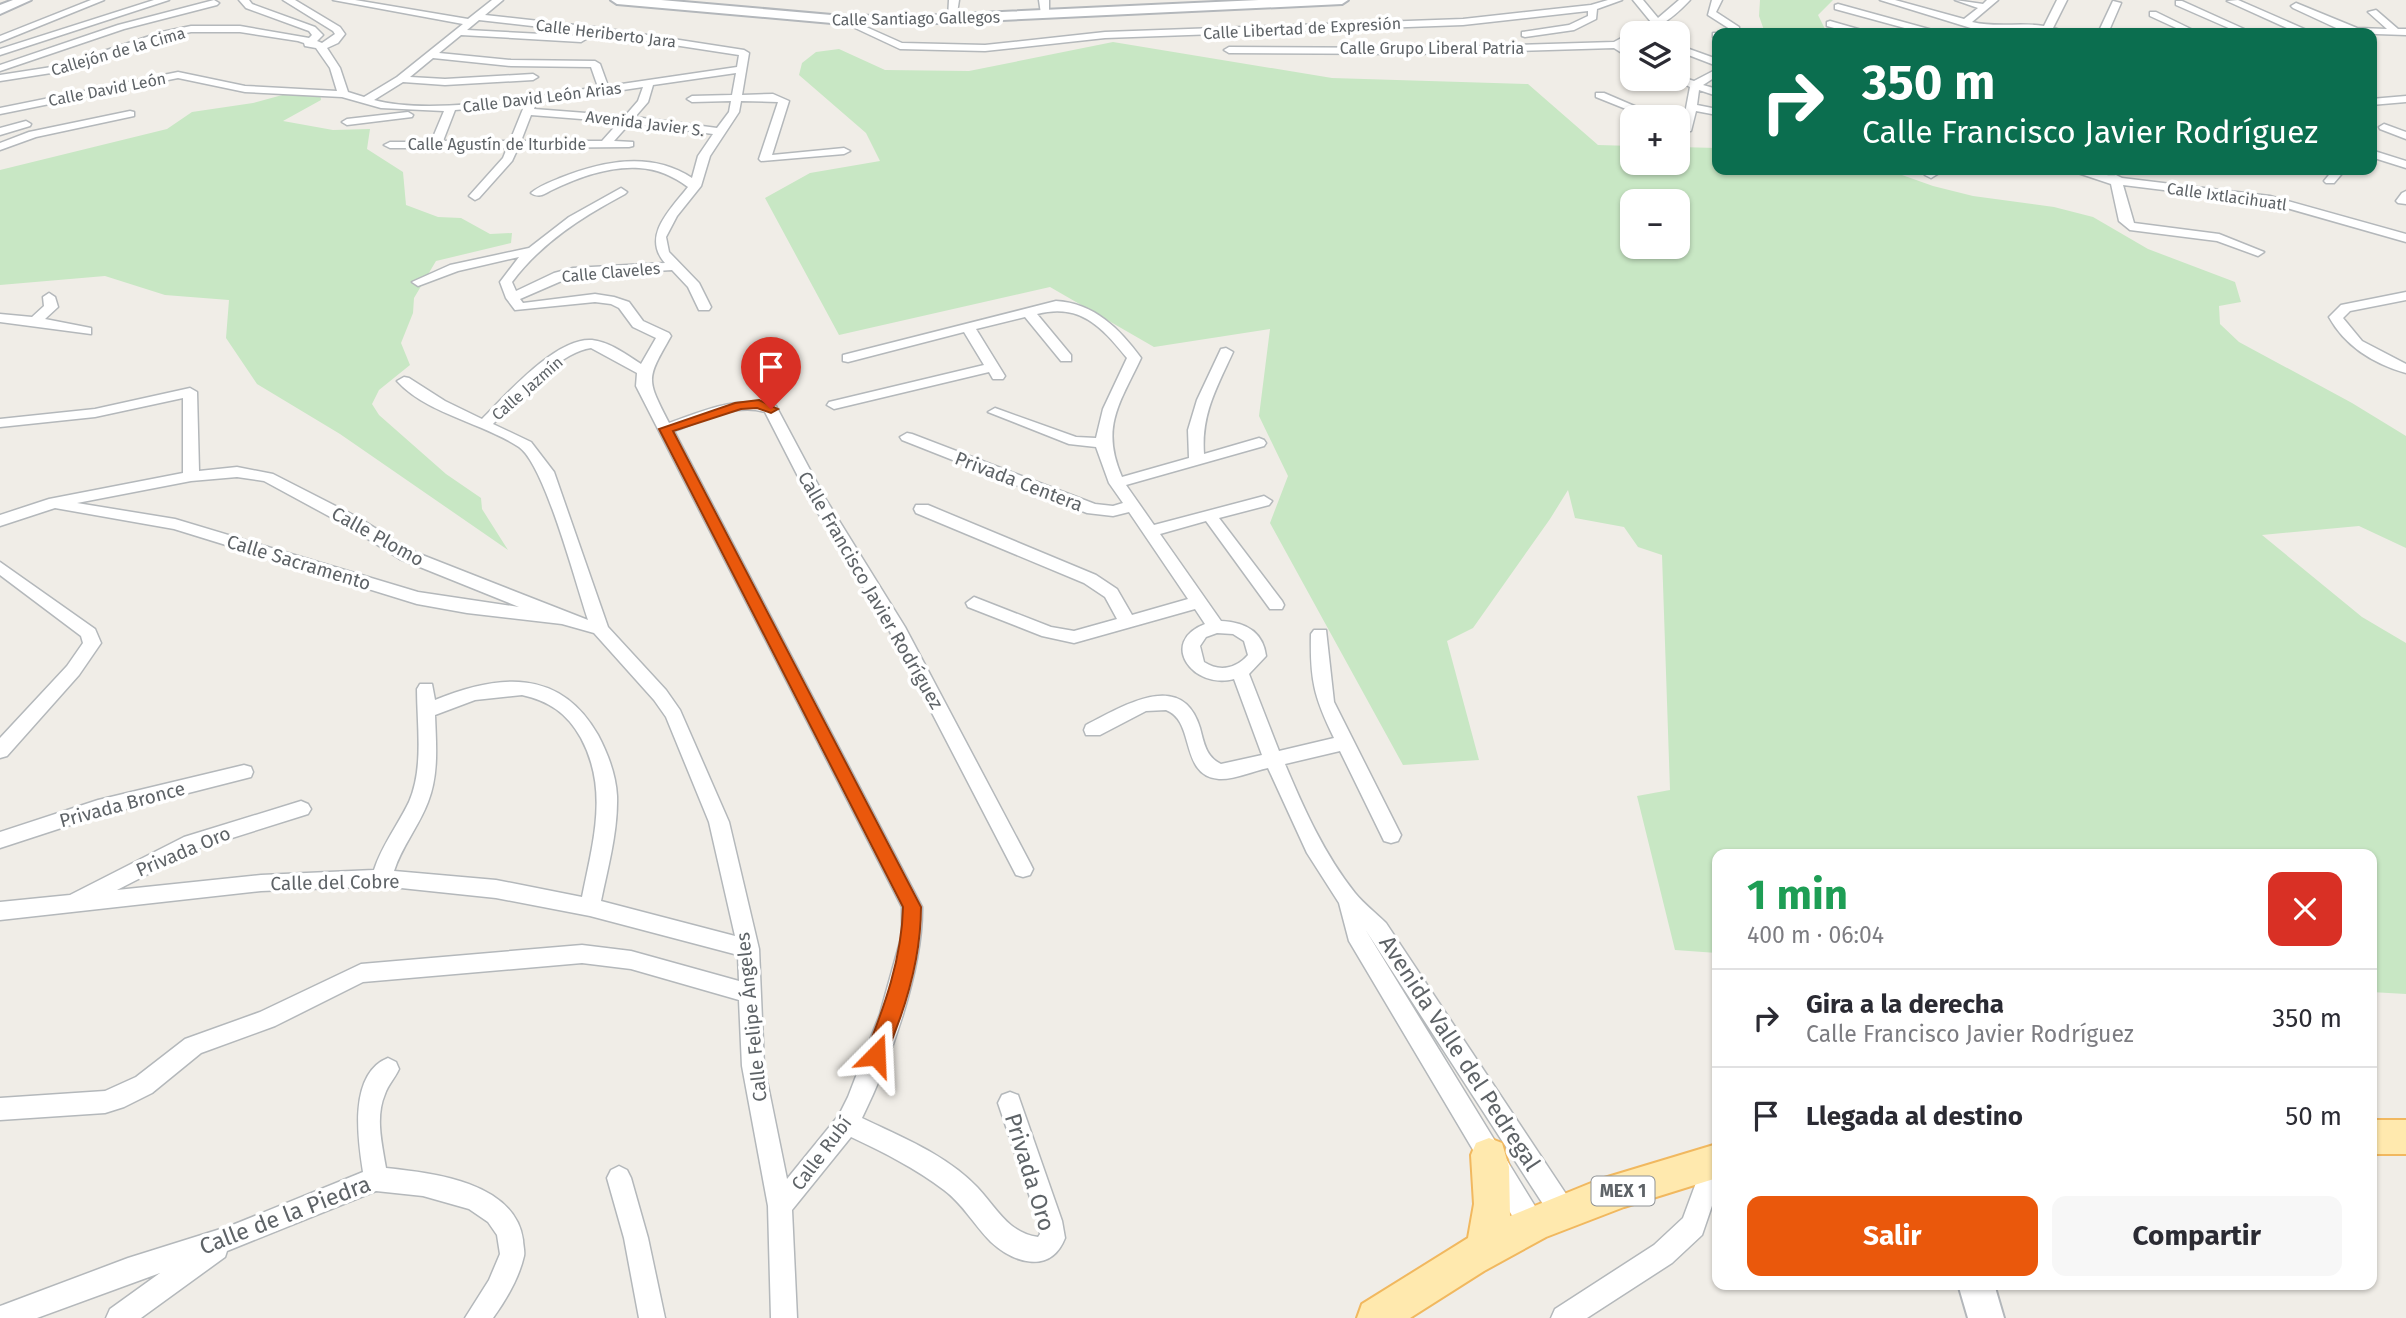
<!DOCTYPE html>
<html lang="es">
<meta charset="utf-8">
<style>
:root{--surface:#fff;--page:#f7f7f7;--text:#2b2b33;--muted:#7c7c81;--line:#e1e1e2;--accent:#ea580c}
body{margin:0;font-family:"Fira Sans",sans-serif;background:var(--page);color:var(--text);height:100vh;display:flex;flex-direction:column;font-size:26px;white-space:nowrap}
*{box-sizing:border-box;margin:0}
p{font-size:23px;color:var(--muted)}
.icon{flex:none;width:38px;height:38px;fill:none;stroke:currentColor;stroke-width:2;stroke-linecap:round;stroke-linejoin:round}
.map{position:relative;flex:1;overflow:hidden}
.side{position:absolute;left:1712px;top:849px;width:665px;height:441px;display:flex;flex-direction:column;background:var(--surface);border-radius:14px;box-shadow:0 2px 5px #0004}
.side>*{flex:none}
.guide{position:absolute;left:1712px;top:28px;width:665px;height:147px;border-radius:14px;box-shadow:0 2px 5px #0004;background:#0b6e4f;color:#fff;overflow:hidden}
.buttons{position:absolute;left:1620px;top:21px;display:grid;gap:14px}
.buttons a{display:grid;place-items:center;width:70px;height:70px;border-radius:14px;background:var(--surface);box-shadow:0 2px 5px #0004;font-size:35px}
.pin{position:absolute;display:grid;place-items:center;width:60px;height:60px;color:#fff;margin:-72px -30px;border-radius:50% 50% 50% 0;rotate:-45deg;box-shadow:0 0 7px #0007}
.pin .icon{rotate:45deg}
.me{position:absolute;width:77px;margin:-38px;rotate:21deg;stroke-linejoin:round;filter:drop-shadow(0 0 5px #0008)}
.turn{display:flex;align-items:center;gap:24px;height:147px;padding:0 35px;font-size:32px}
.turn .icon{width:91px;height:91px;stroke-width:2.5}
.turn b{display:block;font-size:49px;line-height:60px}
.round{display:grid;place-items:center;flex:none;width:74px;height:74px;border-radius:14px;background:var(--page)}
.overview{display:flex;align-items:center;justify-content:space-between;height:119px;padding:0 35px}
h1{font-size:42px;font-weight:700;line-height:52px;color:#1e9e55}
.button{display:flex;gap:14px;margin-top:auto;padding:14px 35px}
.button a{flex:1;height:80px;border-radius:14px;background:var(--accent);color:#fff;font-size:28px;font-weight:700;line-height:80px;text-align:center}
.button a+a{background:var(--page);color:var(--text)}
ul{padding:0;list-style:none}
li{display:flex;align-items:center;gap:21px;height:98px;padding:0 35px;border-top:2px solid var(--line)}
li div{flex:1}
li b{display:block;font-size:26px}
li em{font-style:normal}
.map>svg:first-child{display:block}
.green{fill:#c8e7c4;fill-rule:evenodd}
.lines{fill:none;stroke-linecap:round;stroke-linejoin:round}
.street-casing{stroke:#b4b8bb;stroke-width:3}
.secondary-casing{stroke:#b3b7bb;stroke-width:4}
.primary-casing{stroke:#f1b85f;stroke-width:4}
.street{fill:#fff;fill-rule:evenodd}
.secondary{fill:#fff;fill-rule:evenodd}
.primary{fill:#ffe9ae;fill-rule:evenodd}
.route{fill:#ea580c;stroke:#983908;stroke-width:2}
.labels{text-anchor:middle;stroke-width:7;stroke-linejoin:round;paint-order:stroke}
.far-street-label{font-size:16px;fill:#5e6367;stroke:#fff}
.shield{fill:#fff;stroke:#8e9295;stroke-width:2}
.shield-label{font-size:18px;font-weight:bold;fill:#5e6367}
.street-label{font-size:19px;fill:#5e6367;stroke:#fff}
.near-street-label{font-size:23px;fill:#5e6367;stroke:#fff}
</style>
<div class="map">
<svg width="2406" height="1318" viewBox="0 0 2406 1318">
<rect width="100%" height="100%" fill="#f0ede7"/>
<path class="green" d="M1760,0H1833L1818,15L1827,33H1765L1759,16Z
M1113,42L1332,78L1528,84L1598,145L1633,146V163H1678V147L1717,148V170H1888L1933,186L1973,196L2054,207L2093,217L2148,249L2235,282L2241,302L2219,306L2220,324L2239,342L2352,403L2406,436V548L2359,526L2262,535L2362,617L2406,643V994L2371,992V854H1717V953L1675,950L1637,796L1670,790L1662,555L1638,547L1624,527L1575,518L1568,490L1550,519L1473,628L1447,641L1479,760L1403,765L1270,523L1288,476L1259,416L1270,329L1154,347L1050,287L839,335L765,198L810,173L880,161L866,133L799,75L802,63L816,52L839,49L885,70L969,71ZM1678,201V247H1633V201Z
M297,91L320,93L321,100L283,121L333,130L370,129L367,149L403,172L406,205L438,217L461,218L490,234L512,233L511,243L436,261L414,298L413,313L401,343L410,365L379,390L372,404L379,415L446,474L481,498L482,509L508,550L340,434L257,384L226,338L229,300L165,295L105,276L0,285V170L167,129L192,112L253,103Z"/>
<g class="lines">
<defs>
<path id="street" d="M91,0H104L0,42V36Z
M154,0H169L0,55V49Z
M214,0L219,3L217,5L124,29L0,71V65L118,25Z
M239,0H249L252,4L315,27L323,35L317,41L322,43L335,34L333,31L283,0H295L340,27L345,34L338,43L327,48L340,68L348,92L364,97L397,77L463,24L333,0H355L468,19L492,0H503L485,15L602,28L744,50L749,53L742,95L773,94L789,101L772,155L844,148L850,151L844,154L761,161L759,159L778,102L741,101L739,112L710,156L701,186L677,216L666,237L669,252L699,283L711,307L709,310H699L688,287L672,270L573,276L520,299L523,303L595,294L614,297L629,302L643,321L669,333L671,336C646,380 646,378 669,423C705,410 738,395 776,406L825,498L905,627L1030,863L1033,869L1030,875L1023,877L1016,875L888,628L809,498L765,412C734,403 702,421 674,431L922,907C923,970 890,1061 862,1118C901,1137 947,1155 977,1187C997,1208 1008,1233 1038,1237L1040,1234L1038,1221L998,1103L1002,1095L1010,1092L1018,1095L1062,1221L1065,1238C1051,1274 1015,1264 991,1242C974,1225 963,1204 944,1190C915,1168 883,1152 851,1137L792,1210L797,1318H771L768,1206L742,1066L739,1000L631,969L582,963L363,982L275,1026L201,1053L152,1093L124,1107L105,1113L0,1120V1098L105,1091L136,1077L185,1039L260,1012L361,964L582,945L631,951L739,981L738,955L590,916L496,898L382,886L261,891L0,920V902L70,895L184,837L301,801L308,804L311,809L308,814L197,849L117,890L261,875L374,870C382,845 398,825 409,802C424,768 417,725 417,689L420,684H432L435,700C499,674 560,668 598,735C608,754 616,775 617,796C618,831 608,867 601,901L735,936L709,822L666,717L654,700L594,633L562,624L467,613L417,604L174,529L55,508L0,526V515L49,499L183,473V398L95,417L0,427V419L95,409L190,388L197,392L199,471L237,467L273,474L359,518L412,551L588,620C576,585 545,465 519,447C483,423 427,414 397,381L404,377L409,378L445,401L482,419C506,395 556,337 592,340C610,342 627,355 641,364L656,338L633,327L619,308L611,304L595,302L515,310L506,298L500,282L519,257L458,271L418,286L412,282L450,265L529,248L569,217L621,188L627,192L625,194C582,217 541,243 512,282L516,291L554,273L573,268L665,263C641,236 671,209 688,187C673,176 658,169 639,168C608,166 577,178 550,191C543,195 538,198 531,193C539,186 550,182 560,178C603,161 651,151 692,178L698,156L713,134L630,123L614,141L633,142V146L629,147L518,148L512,161L479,198L475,200L469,196L503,158L507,148H390L384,145L390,142H431L444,111L381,108L342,97L245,92L178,78L0,114V108L178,72L245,86L337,91L330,68L316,48L305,46L304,43L298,41L240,32H191L167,37L64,71L0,81V75L58,66L162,32L191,26H240L309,38L312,35L309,31L246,8ZM479,20L602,34L739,55L737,67L608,86L600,64L595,61L511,60L439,53L461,35L581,42L586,39L581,36L467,30ZM433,58L511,66L591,67L598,87C539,96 431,116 374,100L403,82L445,85L533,80L538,77L533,74L445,79L410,77ZM736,73L732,95L692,96L687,99L692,102L731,101L729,112L717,128L635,117L648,102L653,85ZM643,87L638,101L625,116L534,109L536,103ZM525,104L510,141H443L455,110ZM531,115L619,122L602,141H521ZM591,348L637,373L636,386L902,907V935L880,1014L848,1097L839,1115L787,1179L764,1066L759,949L729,822L680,710L666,690L608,627L554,472L531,442L493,424C517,400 557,353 591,348ZM237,477L264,481L347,526L400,559L519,607L418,592L175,519L77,503L191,481ZM522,695C549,701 567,713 581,738C609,790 593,842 582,897L496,880L394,871C402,846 419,826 428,802C439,774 436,744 435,715L475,700Z
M949,0H959L956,20L948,18Z
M1039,0H1049V16L1041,14Z
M1608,0H1622L1597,9L1596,19L1574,30L1525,37L1522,36V32L1569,25L1588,16V11L1463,25L1105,38L985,51L900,49L838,20L846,18L902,43L985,45L1105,32L1463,19L1591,5Z
M1633,0H1643L1658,18L1679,0H1690C1675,16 1655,33 1633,33V40L1623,45L1633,52V60L1614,48L1415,54L1229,53L1224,50L1229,47L1415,48L1614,42L1651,22Z
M1712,0H1722L1716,12L1739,27V31H1733L1708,15Z
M1880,0H1895L1964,19L1978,8L1955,0L1983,4L1987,0H1998L1972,22C1997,28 2020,22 2044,26L2057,0H2067L2053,28L2071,33H2041L2030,30L1987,33Z
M2238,0L2309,31L2311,33H2298L2227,1Z
M2113,1L2121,3L2108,33H2098Z
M2176,1H2182L2253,33H2240L2176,5Z
M2296,3L2357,28L2387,29L2368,12L2376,10L2398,29H2406V35L2347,33L2293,8L2291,6Z
M1838,4L1936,31L1938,33H1923L1835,9V5Z
M2150,12H2156L2199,33H2187L2150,16Z
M1830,21L1865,31L1867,33H1852L1827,26V22Z
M1713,33H1720H1717V39L1713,37Z
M1678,45L1717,59V66L1678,51Z
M1717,69V76L1703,85L1717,89V96L1699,90L1697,105L1717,109V115L1696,111L1691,131L1678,130V123L1683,124L1690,87L1673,79H1678V76L1694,81Z
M1596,93H1604L1660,117H1646L1596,97Z
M2406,96V102L2371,105V99Z
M130,111L134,112V116L36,137L0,150V143L29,132Z
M408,112L413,115L412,117L347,125L342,122L347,119Z
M26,121L31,124L30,126L0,135V128Z
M2384,124L2406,132V139L2380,129L2379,127Z
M2371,150L2406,161V168L2371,157Z
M1931,170H1944L1931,178L1925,175Z
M2069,170C2083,169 2107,177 2116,175L2122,178L2270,196L2406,234V242L2269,203L2123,185L2134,223L2219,234L2264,252L2258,256L2217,241L2130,230L2119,221L2111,184Z
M2333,170H2345L2334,183H2326L2324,181Z
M2406,191V204L2398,203L2396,201L2402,193Z
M2406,292V300L2350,311L2343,318L2362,341L2406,364V373C2374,364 2345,346 2329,317L2341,305Z
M49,293L55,297L58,307L45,319L91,328V334L0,322V314L32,317L44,306L43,297Z
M1056,301C1094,303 1120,329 1141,358C1120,403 1100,427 1122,477L1189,458L1188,430L1197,400L1221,349L1226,348L1233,352C1217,387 1201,414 1204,454L1259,438L1264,440L1266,443L1264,446L1126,485L1154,525L1264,496L1272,501L1269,505L1219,518L1282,601L1284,605L1282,609H1270L1206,521L1160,534L1221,621C1244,622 1263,631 1266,656L1249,674L1279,751L1334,738C1314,697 1310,680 1311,634L1314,630H1326L1334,702L1401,835L1398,841L1391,843L1384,841L1340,751L1285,764C1304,809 1324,854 1355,893C1364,904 1376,913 1386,923L1572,1203L1575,1212L1572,1221L1563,1224L1554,1221L1365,929L1541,1216L1544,1225L1541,1234L1532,1237L1523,1234L1349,941L1339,903L1307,853L1268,768C1253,771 1234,780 1219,779C1179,776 1196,721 1166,710L1146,711L1100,735H1086L1084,730L1086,725C1122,707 1182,668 1200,728C1204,743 1206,757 1221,764L1262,755L1234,679C1193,690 1158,642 1205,624L1195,609L1074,643L1042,636L968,607L966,603L974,597L1051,627L1074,631L1117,619L1105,597L1084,583L916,513L914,509L916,505H928L1096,575L1117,589L1132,615L1188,599L1129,512L1113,516L1087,513L902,440L900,437L907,433L912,434L1095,504L1113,506L1123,503L1109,483L1096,447L1069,444L988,412L995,408L1076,437L1096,438L1103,409L1127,358C1101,326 1080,303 1037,314L1071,355V361H1061L1025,317L976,329L1005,376L1003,379H993L989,372L834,409L827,405L829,402L984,365L964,332L848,362L843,361V355ZM1217,633L1233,634L1244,641L1248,655C1236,669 1219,672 1204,662L1200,646L1206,637Z
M0,562L95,629L101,643L79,675L7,756L0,758V738L67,666L83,643L81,636L0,575Z
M244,765L251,767L253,772L251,777L98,816L0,848V832L98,800Z
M388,1058L396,1062L399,1069C395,1078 388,1085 385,1094C375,1117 382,1144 386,1168C433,1173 515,1182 523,1240C523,1245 525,1251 524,1256C519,1278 506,1300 493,1318H465L489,1280L500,1254L497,1235L488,1222L469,1209L423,1196L376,1191L227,1251L225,1257L141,1318H106L110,1309L160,1273L37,1318H0V1306L3,1305L128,1258L230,1226L363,1172C358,1140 348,1074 388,1058Z
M1715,1149L1717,1191L1702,1235L1672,1263L1587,1318H1551L1555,1309L1654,1245L1683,1218L1707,1153Z
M619,1166L627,1170L631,1178L648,1238L665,1318H639L624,1238L607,1178L611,1170Z"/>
<path id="secondary" d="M13,0H31L0,14V5Z
M611,0H661L843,16L938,15L1259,0H1348L1342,4L938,23L843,24L617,4Z
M1958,1284H1994L2004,1318H1968Z"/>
<path id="primary" d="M2371,1120H2406V1154H2371Z
M1489,1138L1502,1143L1509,1167L1510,1216L1601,1179L1717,1144V1178L1624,1207L1546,1237L1484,1271L1410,1318H1357L1362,1304L1468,1238L1474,1204L1471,1155L1476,1143Z"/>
</defs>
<use href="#street" class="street-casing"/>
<use href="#secondary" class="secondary-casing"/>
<use href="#primary" class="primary-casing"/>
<use href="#street" class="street"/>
<use href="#secondary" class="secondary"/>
<use href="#primary" class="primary"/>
</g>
<path class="route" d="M759,400L778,409L771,413L757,408L741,409L673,431L921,907C921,959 904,1014 883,1061L876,1064L868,1061L865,1055C884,1008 902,958 903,907L659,429L735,403Z"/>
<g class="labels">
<g class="far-street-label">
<text transform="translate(916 18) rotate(-1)" y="6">Calle Santiago Gallegos</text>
<text transform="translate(1302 28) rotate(-3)" y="6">Calle Libertad de Expresión</text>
<text transform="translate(606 33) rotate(7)" y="6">Calle Heriberto Jara</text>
<text x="1432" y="54">Calle Grupo Liberal Patria</text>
<text transform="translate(118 51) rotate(-16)" y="6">Callejón de la Cima</text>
<text transform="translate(107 89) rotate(-11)" y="6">Calle David León</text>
<text transform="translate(542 97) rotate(-7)" y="6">Calle David León Arias</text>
<text transform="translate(645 123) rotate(7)" y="6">Avenida Javier S.</text>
<text x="497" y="150">Calle Agustín de Iturbide</text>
<text transform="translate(2227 196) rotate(8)" y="6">Calle Ixtlacihuatl</text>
<text transform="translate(611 272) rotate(-5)" y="6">Calle Claveles</text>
<text transform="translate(527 388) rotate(-41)" y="6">Calle Jazmín</text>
</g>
<rect class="shield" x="1591.5" y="1176.5" width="63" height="29" rx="5"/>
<g class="shield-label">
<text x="1623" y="1197">MEX 1</text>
</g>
<g class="street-label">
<text transform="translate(1019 481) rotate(21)" y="7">Privada Centera</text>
<text transform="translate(378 536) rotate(29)" y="7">Calle Plomo</text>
<text transform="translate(299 562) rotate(17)" y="7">Calle Sacramento</text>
<text transform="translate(871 590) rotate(60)" y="7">Calle Francisco Javier Rodríguez</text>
<text transform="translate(122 804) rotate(-15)" y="7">Privada Bronce</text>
<text transform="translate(183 851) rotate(-23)" y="7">Privada Oro</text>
<text transform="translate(335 882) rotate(-1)" y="7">Calle del Cobre</text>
<text transform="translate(751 1017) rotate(-96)" y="7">Calle Felipe Ángeles</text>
<text transform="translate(821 1153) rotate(-53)" y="7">Calle Rubí</text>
</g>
<g class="near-street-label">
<text transform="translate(1460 1053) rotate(57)" y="8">Avenida Valle del Pedregal</text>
<text transform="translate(1030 1172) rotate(73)" y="8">Privada Oro</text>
<text transform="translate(285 1215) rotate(-21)" y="8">Calle de la Piedra</text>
</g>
</g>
</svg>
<div class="buttons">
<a><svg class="icon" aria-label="layers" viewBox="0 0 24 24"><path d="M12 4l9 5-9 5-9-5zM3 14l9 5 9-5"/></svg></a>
<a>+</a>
<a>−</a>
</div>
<div class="pin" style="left:771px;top:409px;background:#d93025"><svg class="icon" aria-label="arrive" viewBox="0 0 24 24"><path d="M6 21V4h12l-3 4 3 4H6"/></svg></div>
<svg class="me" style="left:876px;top:1055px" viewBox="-20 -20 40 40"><path d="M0-17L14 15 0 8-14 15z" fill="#ea580c" stroke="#fff" stroke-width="4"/></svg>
<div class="guide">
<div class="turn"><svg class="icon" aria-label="right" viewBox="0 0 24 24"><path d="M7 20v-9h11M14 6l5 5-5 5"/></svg><div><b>350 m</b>Calle Francisco Javier Rodríguez</div></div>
</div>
<section class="side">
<div class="overview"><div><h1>1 min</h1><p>400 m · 06:04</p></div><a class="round" style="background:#d93025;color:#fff"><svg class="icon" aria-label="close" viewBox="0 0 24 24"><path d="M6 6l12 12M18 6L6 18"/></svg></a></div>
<ul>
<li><svg class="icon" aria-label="right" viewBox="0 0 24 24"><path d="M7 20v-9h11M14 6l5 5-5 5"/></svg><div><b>Gira a la derecha</b><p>Calle Francisco Javier Rodríguez</p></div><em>350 m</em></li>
<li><svg class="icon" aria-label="arrive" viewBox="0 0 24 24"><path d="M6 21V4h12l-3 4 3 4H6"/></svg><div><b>Llegada al destino</b></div><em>50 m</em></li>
</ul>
<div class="button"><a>Salir</a><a>Compartir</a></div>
</section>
</div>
